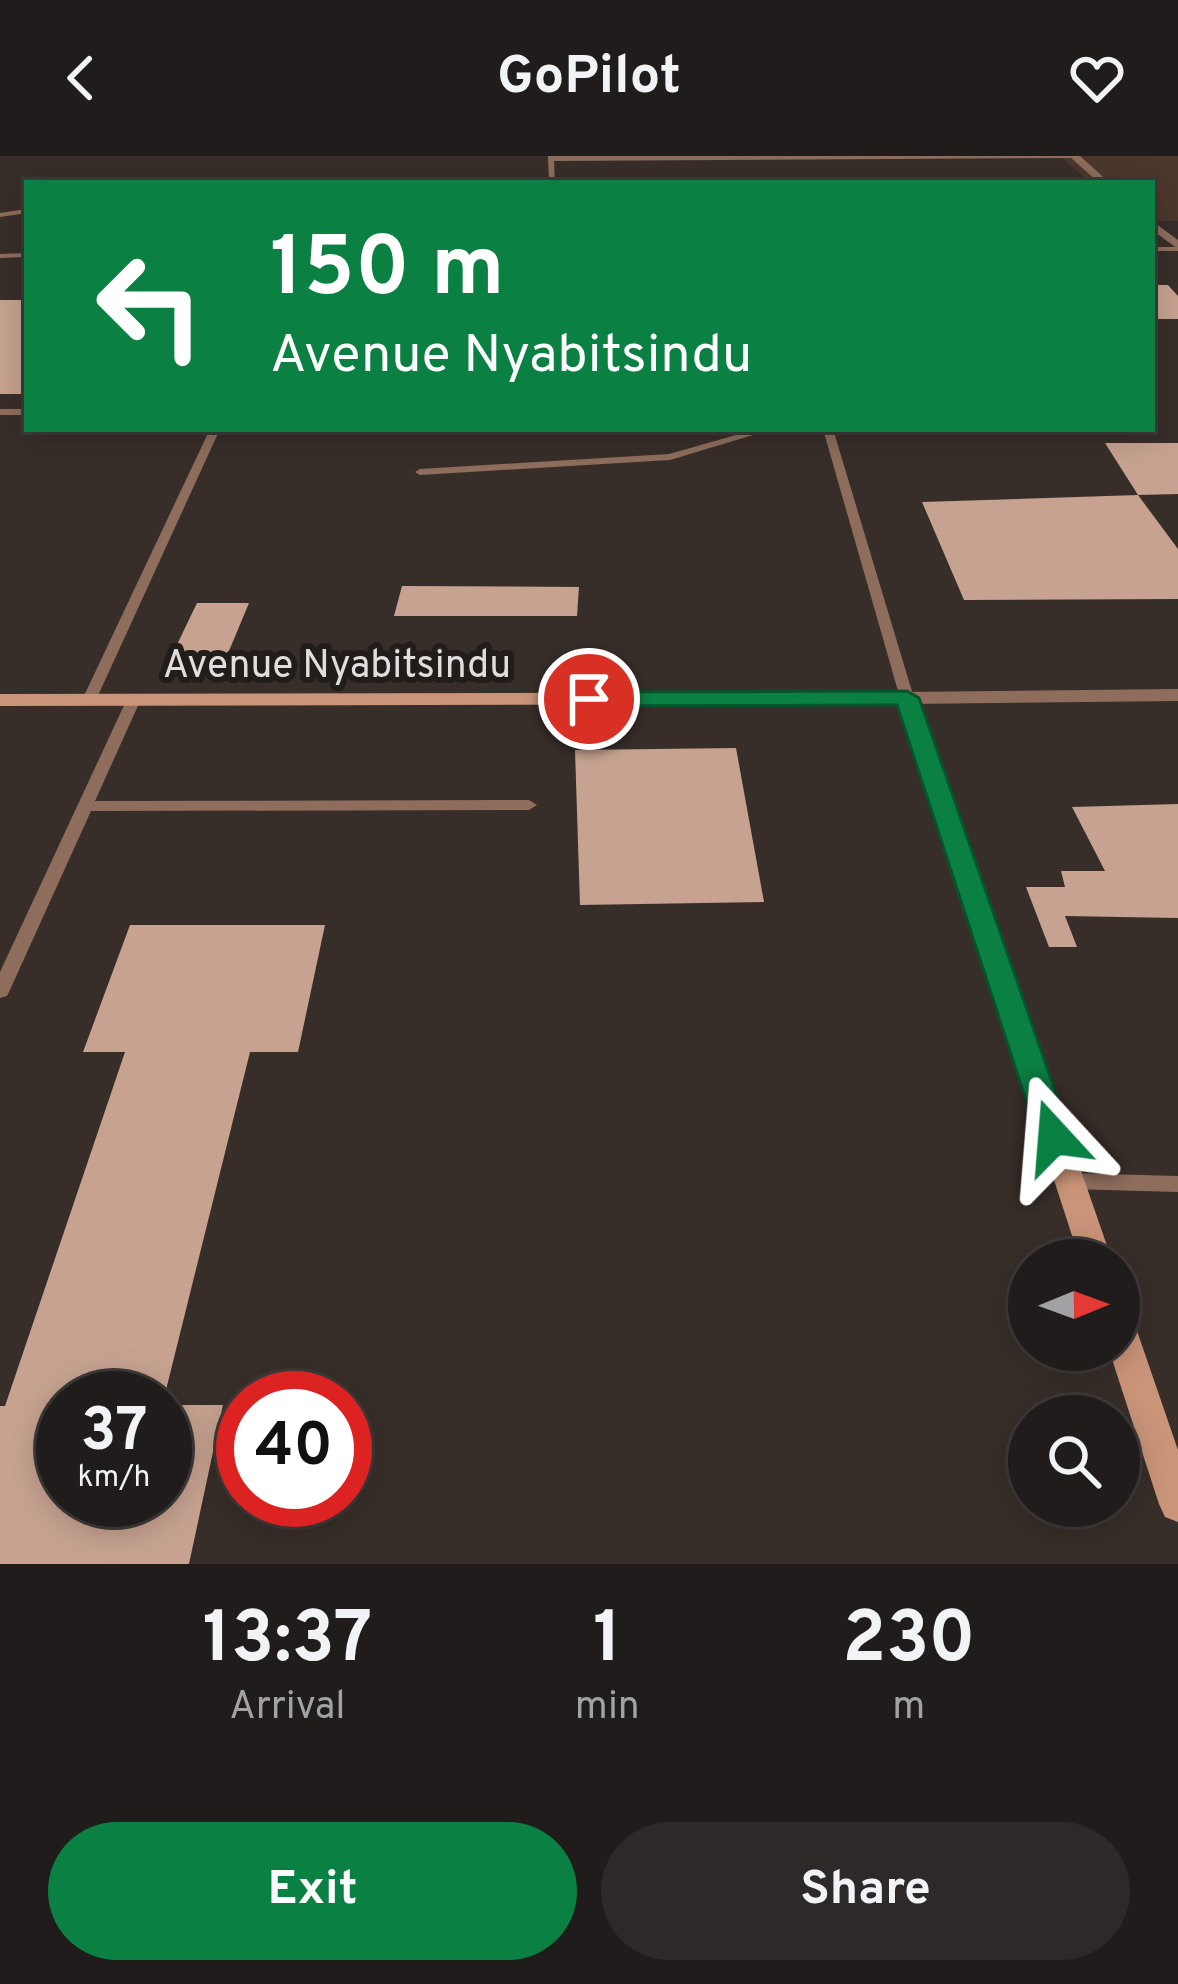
<!DOCTYPE html>
<style>
:root{--surface:#201c1b;--page:#2d2928;--text:#f1f3f6;--muted:#a2a1a3;--line:#3d3a3a;--accent:#0b8043}
body{margin:0;font-family:Overpass,sans-serif;background:var(--page);color:var(--text);height:100vh;display:flex;flex-direction:column;font-size:45px;white-space:nowrap}
*{box-sizing:border-box;margin:0}
p{font-size:39px;color:var(--muted)}
.icon{flex:none;width:66px;height:66px;fill:none;stroke:currentColor;stroke-width:2;stroke-linecap:round;stroke-linejoin:round}
.map{position:relative;height:1408px;overflow:hidden}
.details{display:flex;flex-direction:column;background:var(--surface);flex:1}
.details>*{flex:none}
.guide{position:absolute;left:24px;top:24px;width:1131px;height:252px;border-radius:0px;box-shadow:0 6px 30px #0003,0 0 0 3px var(--line);background:#0b8043;color:#fff;overflow:hidden}
.needle{width:78px;rotate:89deg}
.buttons{position:absolute;left:1008px;top:1083px;display:grid;gap:24px}
.buttons a{display:grid;place-items:center;width:132px;height:132px;border-radius:50%;background:var(--surface);box-shadow:0 6px 30px #0003,0 0 0 3px var(--line);font-size:60px}
.speed{position:absolute;left:36px;top:1215px;display:flex;gap:24px;font-size:60px;font-weight:700;text-align:center}
.speed>*{display:grid;place-content:center;width:156px;height:156px;border-radius:50%;background:var(--surface);box-shadow:0 6px 30px #0003,0 0 0 3px var(--line);line-height:1}
.speed small{font-size:30px;font-weight:400}
.speed .limit{border:18px solid #d22;background:#fff;color:#111}
.pin{position:absolute;display:grid;place-items:center;width:102px;height:102px;color:#fff;margin:-51px;border:6px solid #fff;border-radius:50%;box-shadow:0 3px 12px #0007}
.me{position:absolute;width:132px;margin:-66px;rotate:341deg;stroke-linejoin:round;filter:drop-shadow(0 0 9px #0008)}
.turn{display:flex;align-items:center;gap:42px;height:252px;padding:0 48px;font-size:54px}
.turn .icon{width:156px;height:156px;stroke-width:2.5}
.turn b{display:block;font-size:84px;line-height:102px}
.eta{display:flex;justify-content:space-evenly;align-items:center;height:204px;text-align:center}
.eta b{font-size:72px;font-weight:700;line-height:84px}
.primary-button{display:flex;gap:24px;margin-top:auto;padding:24px 48px}
.primary-button a{flex:1;height:138px;border-radius:72px;background:var(--accent);color:#fff;font-size:48px;font-weight:700;line-height:138px;text-align:center}
.primary-button a+a{background:var(--page);color:var(--text)}
header{display:flex;justify-content:space-between;align-items:center;height:156px;padding:0 48px;background:var(--surface);font-size:54px;font-weight:700}
.map>svg:first-child{display:block}
.built{fill:#382e29;fill-rule:evenodd}
.green{fill:#4c372c}
.building{fill:#c7a290}
.lines{fill:none;stroke-linecap:round;stroke-linejoin:round}
.lane{fill:#8e6d5c;fill-rule:evenodd}
.street{fill:#8e6d5c;fill-rule:evenodd}
.secondary{fill:#ca9479;fill-rule:evenodd}
.route{fill:#0b8043;stroke:#07532c;stroke-width:3}
.labels{text-anchor:middle;stroke-width:12;stroke-linejoin:round;paint-order:stroke}
.street-label{font-size:39px;fill:#e1dedd;stroke:#211d1a}
</style>
<header><svg class="icon" aria-label="back" viewBox="0 0 24 24"><path d="M15 5l-7 7 7 7"/></svg>GoPilot<svg class="icon" aria-label="heart" viewBox="0 0 24 24"><path d="M12 20l-8-8c-3-5 5-10 8-4 3-6 11-1 8 4z"/></svg></header>
<div class="map">
<svg width="1178" height="1408" viewBox="0 0 1178 1408">
<rect width="100%" height="100%" fill="#2b2624"/>
<path class="built" d="M0,0H1060L1091,27H27V273H1152V66L1178,65V1408H0ZM1029,1104H1119V1194H1029ZM63,1242H165V1344H63ZM243,1242H345V1344H243ZM1029,1260H1119V1350H1029Z"/>
<path class="green" d="M1060,0H1178V65L1152,66V27H1091Z"/>
<path class="building" d="M1152,129H1168L1178,140V163H1152Z
M0,144H27V238H0Z
M1105,287H1178V338L1138,339Z
M1138,339L1178,393V443L964,444L922,346Z
M402,430L579,431L577,460H394Z
M197,447H249L226,502L171,501Z
M736,592L764,746L580,749L575,594Z
M1178,648V762L1065,760L1077,791H1049L1026,731H1065L1061,715H1105L1072,651Z
M130,769H325L298,896H250L164,1242H63V1344H165V1249H223L189,1408H0V1250H5L125,896H83Z"/>
<g class="lines">
<path class="lane" d="M548,0H1076L1079,2L554,5L555,27H549Z
M27,53V57L0,61V57Z
M1152,91H1178V95H1152Z
M27,97V101L0,102V98Z
M0,253H27V259H0Z
M210,273H220L96,544L94,547H84L82,544Z
M757,273H773L670,304L420,319L415,316L420,313L669,298Z
M823,273H833L914,542L912,545H902L900,542Z
M134,539L141,543L95,645L529,644L537,649L529,654L91,655L9,836L7,840L0,842V816L127,543Z
M1069,1017L1178,1020V1036L1069,1033L1062,1031L1058,1025L1062,1019Z"/>
<path class="street" d="M1069,0H1080L1110,27H1099Z
M1152,65L1178,84V93L1152,74Z
M1178,533V545L907,548L897,542L907,536Z"/>
<path class="secondary" d="M907,536L917,542L1112,1104H1080L899,548L0,550V538Z
M1119,1157L1131,1162L1136,1172L1178,1294V1366L1165,1361L1159,1348L1109,1194H1119Z"/>
</g>
<path class="route" d="M907,535L919,542L1071,981L1066,990L1054,994L1043,990L1038,981L897,549L589,550L577,543L589,536Z"/>
<g class="labels">
<g class="street-label">
<text x="337" y="521">Avenue Nyabitsindu</text>
</g>
</g>
</svg>
<div class="buttons">
<a><svg class="needle" viewBox="-14 -14 28 28"><path d="M0-13l5 13h-10z" fill="#e53935"/><path d="M0 13l5-13h-10z" fill="#a2a1a3"/></svg></a>
<a><svg class="icon" aria-label="search" viewBox="0 0 24 24"><circle cx="10" cy="10" r="6"/><path d="M15 15l6 6"/></svg></a>
</div>
<div class="speed"><div>37<small>km/h</small></div><div class="limit">40</div></div>
<div class="pin" style="left:589px;top:543px;background:#d93025"><svg class="icon" aria-label="arrive" viewBox="0 0 24 24"><path d="M6 21V4h12l-3 4 3 4H6"/></svg></div>
<svg class="me" style="left:1054px;top:981px" viewBox="-20 -20 40 40"><path d="M0-17L14 15 0 8-14 15z" fill="#0b8043" stroke="#fff" stroke-width="4"/></svg>
<div class="guide">
<div class="turn"><svg class="icon" aria-label="left" viewBox="0 0 24 24"><path d="M17 20v-9H6M10 6l-5 5 5 5"/></svg><div><b>150 m</b>Avenue Nyabitsindu</div></div>
</div>
</div>
<section class="details">
<div class="eta">
<div><b>13:37</b><p>Arrival</p></div>
<div><b>1</b><p>min</p></div>
<div><b>230</b><p>m</p></div>
</div>
<div class="primary-button"><a>Exit</a><a>Share</a></div>
</section>
